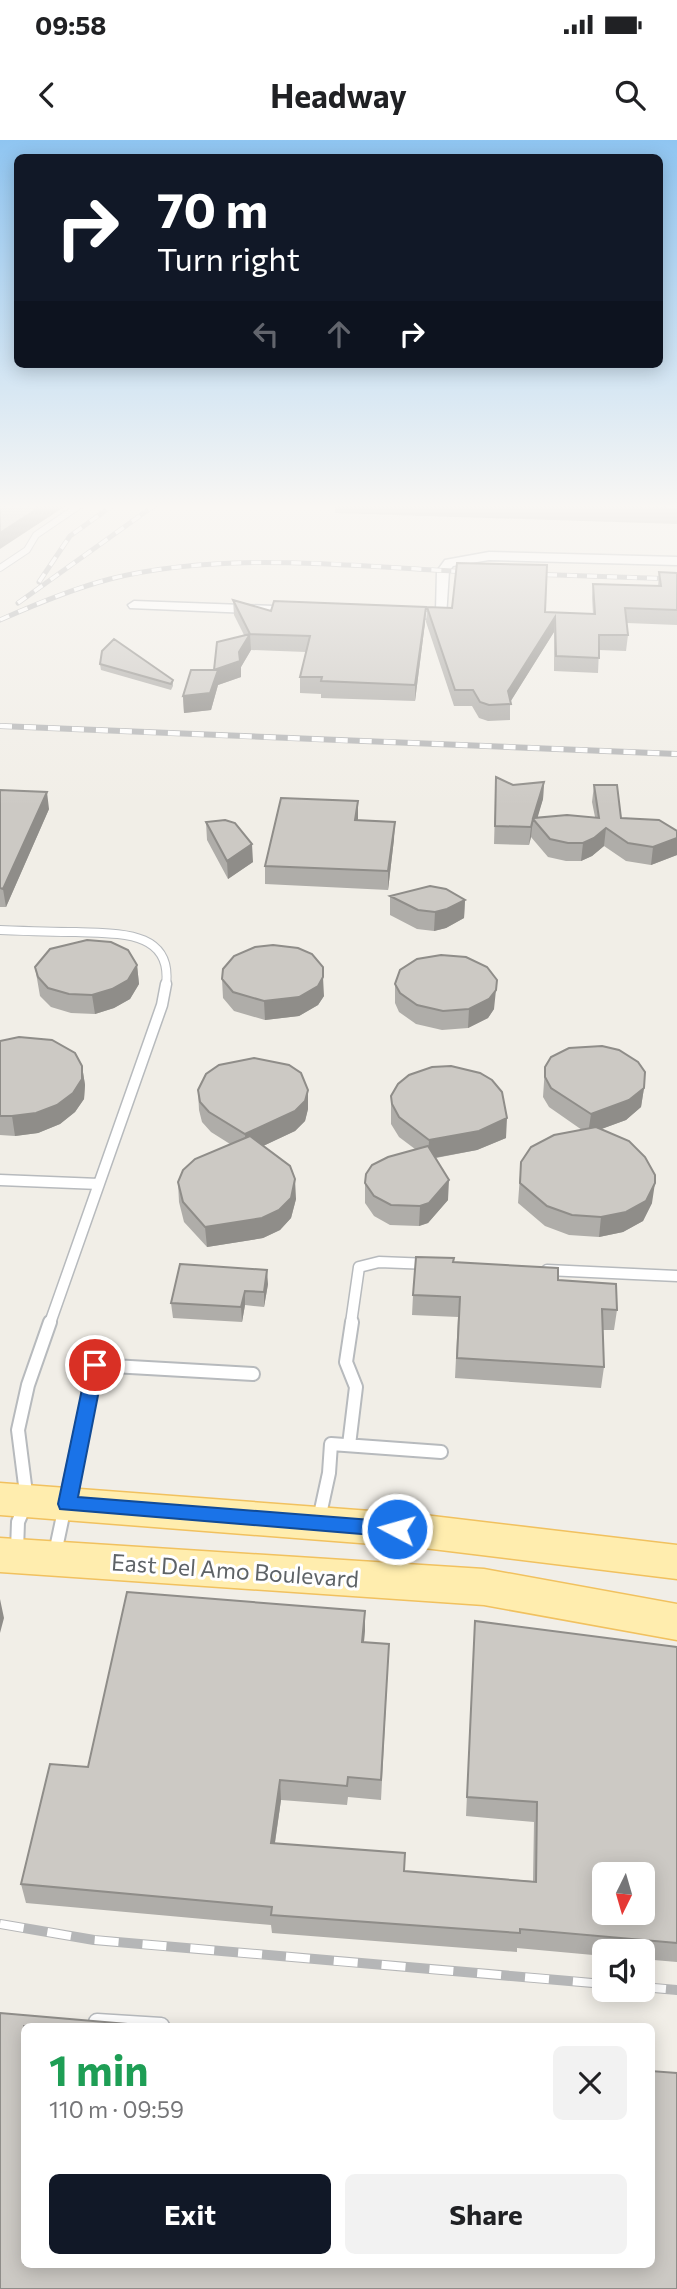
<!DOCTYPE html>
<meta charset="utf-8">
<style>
:root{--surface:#fff;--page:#f2f2f2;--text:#202124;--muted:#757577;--accent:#111827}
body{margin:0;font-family:Commissioner,sans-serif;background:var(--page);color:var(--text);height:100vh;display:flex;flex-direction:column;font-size:26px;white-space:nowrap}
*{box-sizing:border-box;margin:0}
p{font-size:23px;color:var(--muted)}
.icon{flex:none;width:38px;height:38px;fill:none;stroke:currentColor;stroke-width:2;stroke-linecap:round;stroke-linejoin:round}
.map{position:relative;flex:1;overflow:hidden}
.details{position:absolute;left:21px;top:1883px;width:634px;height:245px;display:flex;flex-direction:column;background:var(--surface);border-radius:10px;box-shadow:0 4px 18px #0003}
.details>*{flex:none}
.hud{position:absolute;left:14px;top:14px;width:649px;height:214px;border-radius:10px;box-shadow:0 4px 18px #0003;background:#111827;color:#fff;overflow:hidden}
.needle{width:46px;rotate:185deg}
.controls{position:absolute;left:592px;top:1722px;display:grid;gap:14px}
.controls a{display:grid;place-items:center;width:63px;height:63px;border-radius:10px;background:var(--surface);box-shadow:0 4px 18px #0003;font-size:35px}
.pin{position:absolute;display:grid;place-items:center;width:60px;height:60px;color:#fff;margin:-30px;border:4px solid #fff;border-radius:50%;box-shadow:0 2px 7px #0007}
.me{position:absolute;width:77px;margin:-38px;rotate:276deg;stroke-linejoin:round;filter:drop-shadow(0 0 5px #0008)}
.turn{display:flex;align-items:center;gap:24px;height:147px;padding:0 28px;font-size:32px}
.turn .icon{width:91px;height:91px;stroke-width:2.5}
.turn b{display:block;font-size:49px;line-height:60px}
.lanes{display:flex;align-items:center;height:66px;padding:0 28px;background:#0003;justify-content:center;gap:35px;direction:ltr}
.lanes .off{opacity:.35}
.round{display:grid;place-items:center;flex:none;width:74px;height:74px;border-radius:10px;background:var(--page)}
.overview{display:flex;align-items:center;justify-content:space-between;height:119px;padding:0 28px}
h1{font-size:42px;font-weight:700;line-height:52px;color:#1e9e55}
.button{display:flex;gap:14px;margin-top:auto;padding:14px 28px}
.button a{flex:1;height:80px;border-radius:10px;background:var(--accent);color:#fff;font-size:28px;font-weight:700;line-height:80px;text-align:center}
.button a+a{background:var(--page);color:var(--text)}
.status{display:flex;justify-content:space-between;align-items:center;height:49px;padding:0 35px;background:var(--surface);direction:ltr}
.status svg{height:19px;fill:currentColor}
header{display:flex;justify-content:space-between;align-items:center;height:91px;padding:0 28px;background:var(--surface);font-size:32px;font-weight:700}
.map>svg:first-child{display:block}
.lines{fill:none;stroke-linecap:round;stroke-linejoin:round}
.lane-far4-casing{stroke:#b7babd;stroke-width:8}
.lane-far3-casing{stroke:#b7babd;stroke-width:10}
.lane-far2-casing{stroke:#b7babd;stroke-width:13}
.lane-far1-casing{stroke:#b7babd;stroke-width:16}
.lane-casing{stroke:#b7babd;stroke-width:19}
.street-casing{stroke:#b7babd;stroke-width:3}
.primary-casing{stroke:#f1c15f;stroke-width:3}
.lane-far4{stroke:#fff;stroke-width:6}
.lane-far3{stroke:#fff;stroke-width:8}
.lane-far2{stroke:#fff;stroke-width:10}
.lane-far1{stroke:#fff;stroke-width:12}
.lane{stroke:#fff;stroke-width:16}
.street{fill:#fff;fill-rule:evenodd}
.primary{fill:#ffedae;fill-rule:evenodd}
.rail-far2-casing{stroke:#b5b6b7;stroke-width:5}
.rail-far1-casing{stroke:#b5b6b7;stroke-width:6}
.rail-casing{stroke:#b5b6b7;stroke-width:10}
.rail-far2{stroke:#fff;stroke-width:3.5;stroke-dasharray:10;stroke-linecap:butt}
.rail-far1{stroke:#fff;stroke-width:4.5;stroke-dasharray:12;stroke-linecap:butt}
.rail{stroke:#fff;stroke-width:8;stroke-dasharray:24;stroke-linecap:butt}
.wall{fill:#afada9}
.shaded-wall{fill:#8f8d89}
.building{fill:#ccc9c4;stroke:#8f8d89;stroke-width:2;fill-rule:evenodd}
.route{fill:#1a73e8;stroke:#114b97;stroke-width:2}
.labels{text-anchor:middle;stroke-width:6;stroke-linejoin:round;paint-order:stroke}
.near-street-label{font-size:23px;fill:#5e6367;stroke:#fff}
</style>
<div class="status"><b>09:58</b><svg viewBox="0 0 49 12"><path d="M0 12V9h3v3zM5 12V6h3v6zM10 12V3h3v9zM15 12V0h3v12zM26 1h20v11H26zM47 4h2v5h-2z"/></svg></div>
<header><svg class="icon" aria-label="back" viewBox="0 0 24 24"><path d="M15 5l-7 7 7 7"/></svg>Headway<svg class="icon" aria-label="search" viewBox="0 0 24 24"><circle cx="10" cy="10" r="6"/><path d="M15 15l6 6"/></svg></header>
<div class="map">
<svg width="677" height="2149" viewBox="0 0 677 2149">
<rect width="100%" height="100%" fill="#f1eee7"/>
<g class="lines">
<defs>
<path id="lane-far4" d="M0,428L27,410L36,395L80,365"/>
<path id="lane-far3" d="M0,790C25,791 50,792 76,792C115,794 173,789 166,845"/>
<path id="lane-far2" d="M0,1040L99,1044
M547,1130L677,1136
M50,1183L162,865L166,844
M351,1183L359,1127L379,1122L430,1124"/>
<path id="lane-far1" d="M349,1305L356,1247L346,1222L352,1182
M319,1379L329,1333L331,1304L441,1312
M17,1410L18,1382L27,1361L18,1290L28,1245L50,1182
M55,1413L95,1225L253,1234"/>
<path id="lane" d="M97,1882L161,1886"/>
<path id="street" d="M489,412L677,417V425L489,420L453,426L449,431L446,477L416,479V473L436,471L437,431L445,420Z
M134,461L300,467L306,471L300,475L130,468L128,465Z"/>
<path id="primary" d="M0,1343L424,1375L677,1405V1439L424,1408L0,1375Z
M0,1398L484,1429L677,1464V1500L484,1465L0,1432Z"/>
</defs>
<use href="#lane-far4" class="lane-far4-casing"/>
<use href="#lane-far3" class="lane-far3-casing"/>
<use href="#lane-far2" class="lane-far2-casing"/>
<use href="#lane-far1" class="lane-far1-casing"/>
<use href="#lane" class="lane-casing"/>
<use href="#street" class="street-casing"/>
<use href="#primary" class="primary-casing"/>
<use href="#lane-far4" class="lane-far4"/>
<use href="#lane-far3" class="lane-far3"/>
<use href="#lane-far2" class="lane-far2"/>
<use href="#lane-far1" class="lane-far1"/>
<use href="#lane" class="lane"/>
<use href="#street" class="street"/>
<use href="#primary" class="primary"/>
<defs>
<path id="rail-far2" d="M527,434L677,439
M39,442L70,396L113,365
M18,463L155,365
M0,480C36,464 72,449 110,439C227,410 355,427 474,432"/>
<path id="rail-far1" d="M0,586L677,614"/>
<path id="rail" d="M0,1784L94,1800L604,1844
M642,1847L677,1850"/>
</defs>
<use href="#rail-far2" class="rail-far2-casing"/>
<use href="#rail-far1" class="rail-far1-casing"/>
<use href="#rail" class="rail-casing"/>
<use href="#rail-far2" class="rail-far2"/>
<use href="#rail-far1" class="rail-far1"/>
<use href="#rail" class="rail"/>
</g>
<path class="wall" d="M335,365H677V384L335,373Z
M659,432L677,433V485L627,483L628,495L626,511L599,510L598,533L554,531V492L510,562V580L488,581L479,578L472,566H454L426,482L427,467L593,474L592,458L593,444L658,446Z
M233,460L271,471L426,467L425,483L415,561L321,558V554L300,553V537L306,512L251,510L241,527V537L218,545L211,570L184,573L183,556L214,530L244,495L234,475Z
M100,524L173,540V546L171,550L101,530Z
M496,637L513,645L544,642L543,659L537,677H595L592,662L594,645L621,678L677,691V715L651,725L626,721L604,706L592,716L581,721H566L548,717L531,697L529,705L494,704Z
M0,650L49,669L6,767H0Z
M357,680L394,699L388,750L265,744V726Z
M206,682L253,722L228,739L207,700Z
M390,756L465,760L464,778L446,788L434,791L417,789L390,775Z
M137,825L139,844L130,859L114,868L95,874L71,873L51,867L40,856L35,827Z
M222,839L324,856L318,865L299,876L265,880L234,871L223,858Z
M395,844L494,869L488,878L468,888L442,890L416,884L399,872L395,863Z
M0,901L82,926L85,945L84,959L75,972L60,984L38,993L15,996L0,995Z
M545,927L644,948L641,967L626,980L601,989L652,1063L643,1081L623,1092L599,1097L569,1095L545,1086L518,1063L521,1022L582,990L549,967L543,957Z
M198,950L308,969L305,981L295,991L263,1006L296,1059L291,1078L280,1090L263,1098L207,1107L184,1082L179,1062L178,1042L230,1004L211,992L202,982L199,970Z
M391,956L506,998L477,1010L436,1018L448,1060L428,1083L419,1086L390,1085L374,1076L365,1063V1043L415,1009L399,997L391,984Z
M453,1122L558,1140L617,1170L614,1190H603L604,1227L601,1248L455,1238L458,1177L412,1175L413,1155Z
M268,1144L264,1167L245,1165L242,1182L173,1178L171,1163Z
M365,1471L364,1502L389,1504L381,1660L348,1657L347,1665L281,1660L275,1703L404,1731L533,1741L534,1682L466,1676L475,1481L677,1507V1822L642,1819V1811H604V1816L517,1808V1812L272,1793L271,1785L26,1763L21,1744L88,1627Z"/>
<path class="shaded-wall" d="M43,365H67L0,409V393Z
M426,467L425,483L415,561V545Z
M555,477L554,492L509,564L508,551Z
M250,494L251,510L241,527V537L218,545L211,570L184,573L183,556L214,530L239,512Z
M544,642L543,659L536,683L533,680Z
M47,652L49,669L6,767L3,749Z
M358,661V679L355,697V680Z
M533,679L531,697L529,705L531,687Z
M395,682L394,699L388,750V731Z
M606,688L604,706L592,716L581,721L583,703Z
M677,698V715L651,725L653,707Z
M252,704L253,722L228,739L227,721Z
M465,760L464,778L446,788L434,791L435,772Z
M137,825L139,844L130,859L114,868L95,874L92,855Z
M323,837L324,856L318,865L299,876L265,880L264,861Z
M496,850L494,869L488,878L468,888L469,869Z
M82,926L85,945L84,959L75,972L60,984L38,993L15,996L12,976Z
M644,948L641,967L626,980L588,994L591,974Z
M308,950V969L305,981L295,991L246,1014L245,994Z
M507,978L506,998L477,1010L428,1019L429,1000Z
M295,1039L296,1059L291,1078L280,1090L263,1098L207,1107L205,1087Z
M449,1040L448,1060L428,1083L419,1086L420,1066Z
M655,1043L652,1063L643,1081L623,1092L599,1097L601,1077Z
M267,1130L268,1144L264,1167V1152Z
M245,1151V1165L242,1182L241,1167Z
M0,1459L4,1478L0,1493Z
M365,1471V1491L362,1522V1502Z
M280,1640L281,1660L272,1722L271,1703Z"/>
<path class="building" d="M0,365H43L0,393Z
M559,365H677V369Z
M457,423L547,425L545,472L595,474L593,444L661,446L659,432L677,433V470L625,468L628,495H599V518L556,516L555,477L508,551L511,564L489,565L480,562L473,550H455L427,467L452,468Z
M233,460L271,471L274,461L426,467L415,545L321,541L322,537H300L310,496L250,494L239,512L240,521L214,530H218L210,553L183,556L191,530H214L217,502L250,494Z
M114,499L173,540L171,544L100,524L102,511Z
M496,637L513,645L544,642L533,678L567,675L599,678L594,645H617L621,678L659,680L677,691V698L653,707L628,703L606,688L594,698L583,703H568L550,699L533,679L531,687L495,686Z
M0,650L47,652L3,749L0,748Z
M281,658L358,661L355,680L395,682L388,731L265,726Z
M225,680L235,683L252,704L227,721L206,682Z
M430,746L446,749L465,760L447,769L435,772L418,770L390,756Z
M87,800L111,802L128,810L137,825L128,840L112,849L92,855L69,854L48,848L38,837L35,827L50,809Z
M273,805L298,808L312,814L323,827V837L318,846L299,857L264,861L233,852L222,839L223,829L234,816L255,807Z
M441,815L466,817L487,827L497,840L496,850L489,859L469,869L443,871L417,865L400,853L395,844L400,830L417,819Z
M19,897L52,900L75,913L82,926V939L73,953L57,965L36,973L12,976H0V901Z
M602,906L619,910L638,922L645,932L644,948L629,960L591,974L551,948L545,937V927L551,917L569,908Z
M254,918L289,925L301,933L308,950L305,961L295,971L245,994L209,972L200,962L198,950L206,934L219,925Z
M451,926L480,933L492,940L502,952L507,978L479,991L429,1000L399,977L392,964L391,956L398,944L409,935L432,927Z
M596,987L629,1001L645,1017L655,1035V1043L646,1061L626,1072L601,1077L572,1075L547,1066L520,1043L521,1022L531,1007L554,995Z
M250,996L290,1026L295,1039L291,1058L279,1070L262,1078L205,1087L183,1062L178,1042L183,1030L195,1019Z
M428,1006L449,1040L429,1063L420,1066L391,1065L374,1056L365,1043L366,1034L372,1025L388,1017Z
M416,1117L454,1118L453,1122L558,1128V1140L616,1144L617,1170L602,1169L604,1227L457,1218L460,1157L413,1155Z
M180,1124L267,1130L264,1152L245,1151L241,1167L171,1163Z
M127,1452L365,1471L362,1502L389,1504L381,1640L348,1637L347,1646L280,1640L271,1703L405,1713L404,1731L536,1742L537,1662L467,1657L475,1481L677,1507V1803L520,1789V1793L271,1775L272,1767L21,1744L50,1624L88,1627ZM604,1734H642V1773H604Z
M0,1873L151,1886H24V2124H651V1931L677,1933V2149H0Z"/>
<linearGradient id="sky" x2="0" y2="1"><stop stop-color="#8fc5f1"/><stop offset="0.55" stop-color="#f9f7f4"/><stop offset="1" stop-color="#f9f7f4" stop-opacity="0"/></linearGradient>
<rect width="677" height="666" fill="url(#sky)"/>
<path class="route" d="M95,1219L102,1221L104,1225L78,1357L397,1382L404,1384L406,1389L404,1395L397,1397L60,1369L58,1364L87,1225L89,1221Z"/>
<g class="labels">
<g class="near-street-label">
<text transform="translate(235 1431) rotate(4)" y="8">East Del Amo Boulevard</text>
</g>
</g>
</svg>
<div class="controls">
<a><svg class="needle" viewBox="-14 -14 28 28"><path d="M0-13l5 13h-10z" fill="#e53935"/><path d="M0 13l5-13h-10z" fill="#757577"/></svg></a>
<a><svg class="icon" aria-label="sound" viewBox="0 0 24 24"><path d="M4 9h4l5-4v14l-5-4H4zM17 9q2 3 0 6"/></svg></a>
</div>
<div class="pin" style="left:95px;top:1225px;background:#d93025"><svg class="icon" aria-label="arrive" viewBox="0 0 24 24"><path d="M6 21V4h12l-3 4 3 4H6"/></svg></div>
<svg class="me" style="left:397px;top:1389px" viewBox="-20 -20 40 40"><circle r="17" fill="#1a73e8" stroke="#fff" stroke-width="3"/><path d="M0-11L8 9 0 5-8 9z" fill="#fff"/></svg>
<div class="hud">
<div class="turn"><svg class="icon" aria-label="right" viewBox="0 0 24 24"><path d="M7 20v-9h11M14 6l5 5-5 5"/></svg><div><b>70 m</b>Turn right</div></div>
<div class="lanes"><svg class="icon off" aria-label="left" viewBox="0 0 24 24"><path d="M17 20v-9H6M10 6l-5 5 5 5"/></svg><svg class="icon off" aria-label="ahead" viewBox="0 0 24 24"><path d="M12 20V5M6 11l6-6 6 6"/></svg><svg class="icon" aria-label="right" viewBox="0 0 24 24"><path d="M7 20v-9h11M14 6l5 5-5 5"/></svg></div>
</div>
<section class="details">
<div class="overview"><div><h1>1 min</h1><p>110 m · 09:59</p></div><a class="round"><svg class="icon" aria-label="close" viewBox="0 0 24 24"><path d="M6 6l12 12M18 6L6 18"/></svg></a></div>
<div class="button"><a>Exit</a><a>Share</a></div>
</section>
</div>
